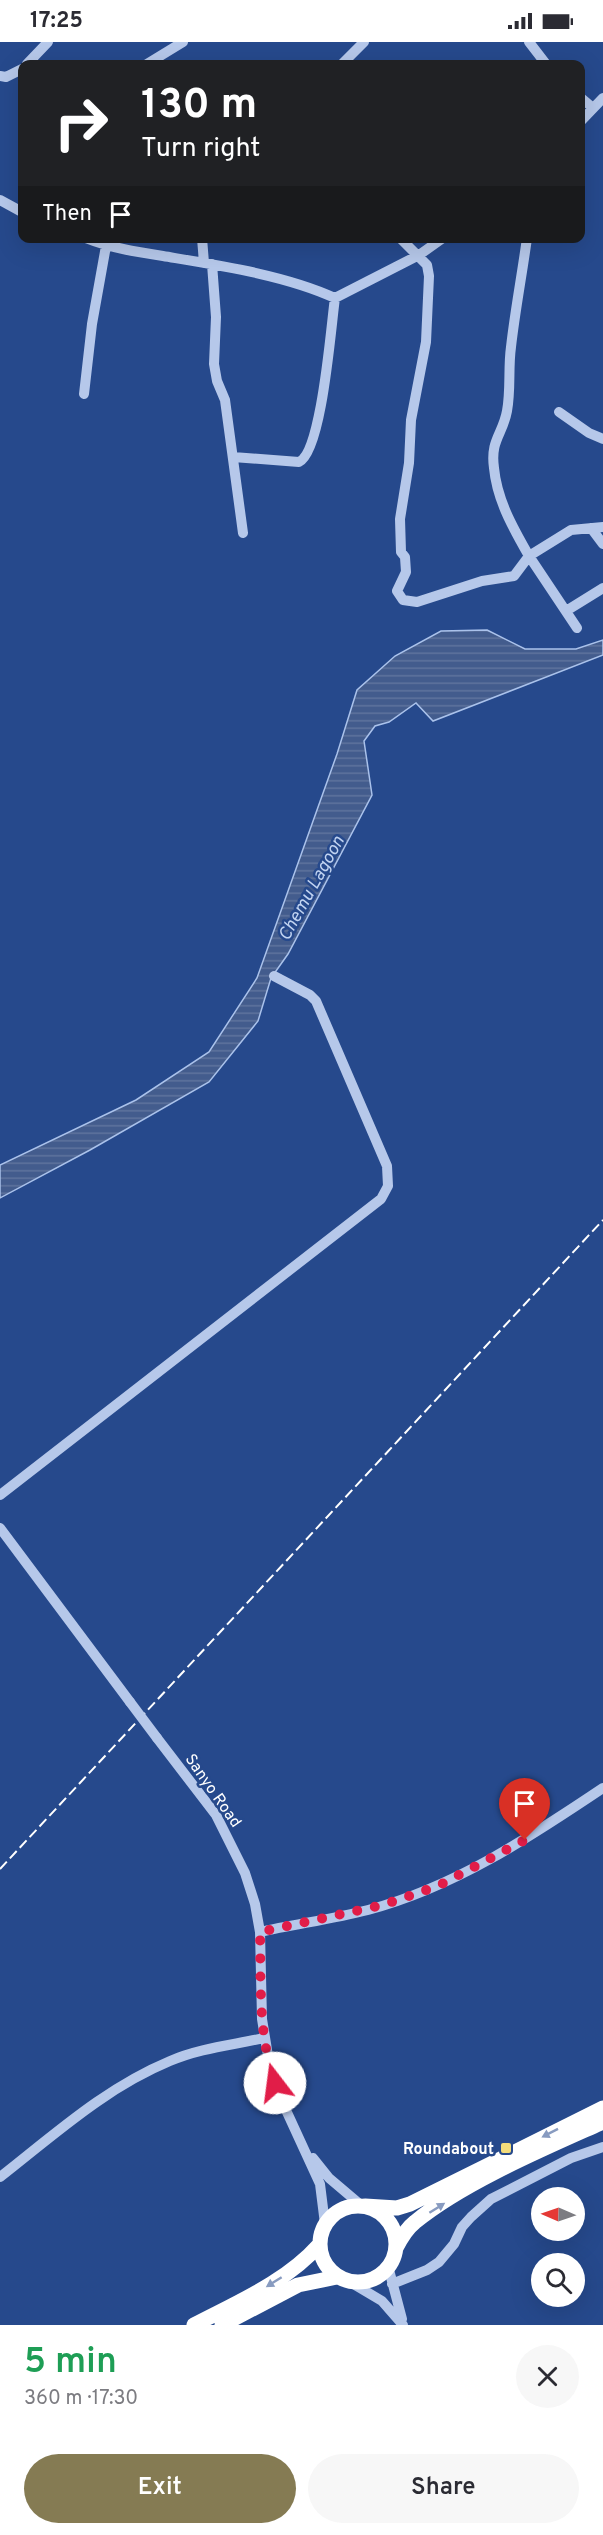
<!DOCTYPE html>
<meta charset="utf-8">
<style>
:root{--surface:#fff;--page:#f7f7f7;--text:#2b2b33;--muted:#7c7c81;--accent:#857b53}
body{margin:0;font-family:Overpass,sans-serif;background:var(--page);color:var(--text);height:100vh;display:flex;flex-direction:column;font-size:22px;white-space:nowrap}
*{box-sizing:border-box;margin:0}
p{font-size:20px;color:var(--muted)}
.icon{flex:none;width:33px;height:33px;fill:none;stroke:currentColor;stroke-width:2;stroke-linecap:round;stroke-linejoin:round}
.map{position:relative;height:2283px;overflow:hidden}
.details{display:flex;flex-direction:column;background:var(--surface);flex:1}
.details>*{flex:none}
.banner{position:absolute;left:18px;top:18px;width:567px;height:183px;border-radius:12px;box-shadow:0 6px 24px #0002;background:#202124;color:#fff;overflow:hidden}
.needle{width:39px;rotate:272deg}
.buttons{position:absolute;left:531px;top:2145px;display:grid;gap:12px}
.buttons a{display:grid;place-items:center;width:54px;height:54px;border-radius:50%;background:var(--surface);box-shadow:0 6px 24px #0002;font-size:30px}
.pin{position:absolute;display:grid;place-items:center;width:51px;height:51px;color:#fff;margin:-62px -26px;border-radius:50% 50% 50% 0;rotate:-45deg;box-shadow:0 0 6px #0007}
.pin .icon{rotate:45deg}
.me{position:absolute;width:66px;margin:-33px;rotate:345deg;stroke-linejoin:round;filter:drop-shadow(0 0 4px #0008)}
.turn{display:flex;align-items:center;gap:21px;height:126px;padding:0 24px;font-size:27px}
.turn .icon{width:78px;height:78px;stroke-width:2.5}
.turn b{display:block;font-size:42px;line-height:51px}
.then{display:flex;align-items:center;height:57px;padding:0 24px;background:#0003;gap:12px;font-size:22px}
.round{display:grid;place-items:center;flex:none;width:63px;height:63px;border-radius:32px;background:var(--page)}
.overview{display:flex;align-items:center;justify-content:space-between;height:102px;padding:0 24px}
h1{font-size:36px;font-weight:600;line-height:45px;color:#1e9e55}
.action{display:flex;gap:12px;margin-top:auto;padding:12px 24px}
.action a{flex:1;height:69px;border-radius:36px;background:var(--accent);color:#fff;font-size:24px;font-weight:600;line-height:69px;text-align:center}
.action a+a{background:var(--page);color:var(--text)}
.status{display:flex;justify-content:space-between;align-items:center;height:42px;padding:0 30px;background:var(--surface);direction:ltr}
.status svg{height:16px;fill:currentColor}
.map>svg:first-child{display:block}
.water{fill:url(#water-rules);stroke:#aac2eb;stroke-width:1.5}
.lines{fill:none;stroke-linecap:round;stroke-linejoin:round}
.minor{stroke:#b6c8ea;stroke-width:10}
.highway{stroke:#fff;stroke-width:15}
.rail{stroke:#fff;stroke-width:2;stroke-dasharray:10 4.5;stroke-linecap:butt}
.minor-bridge{stroke:#b6c8ea;stroke-width:10}
.oneway{fill:#889bc0}
.route{stroke:#e11d48;stroke-width:10;stroke-dasharray:0 18}
.poi-dot{fill:#f3dc7b;stroke:#26498c;stroke-width:2}
.labels{text-anchor:middle;stroke-width:5;stroke-linejoin:round;paint-order:stroke}
.street-label{font-size:16px;fill:#fff;stroke:#26498c}
.poi-label{font-size:16px;font-weight:bold;fill:#fff;stroke:#26498c;text-anchor:end}
.water-label{font-size:18px;font-style:italic;fill:#c1d3f1;stroke:#26498c}
</style>
<div class="status"><b>17:25</b><svg viewBox="0 0 49 12"><path d="M0 12V9h3v3zM5 12V6h3v6zM10 12V3h3v9zM15 12V0h3v12zM26 1h20v11H26zM47 4h2v5h-2z"/></svg></div>
<div class="map">
<svg width="603" height="2283" viewBox="0 0 603 2283">
<defs>
<pattern id="water-rules" width="6" height="5" patternUnits="userSpaceOnUse" patternTransform="scale(1.5)"><rect width="6" height="5" fill="#435c8d"/><path d="M0 2.5h6" fill="none" stroke="#5f749e"/></pattern>
</defs>
<rect width="100%" height="100%" fill="#26498c"/>
<path class="water" d="M487,588L525,607H576L603,598V613L433,679L416,661L389,680L375,684L364,699L372,753L288,912L271,936L258,979L209,1040L90,1108L0,1156V1123L136,1058L209,1010L257,936L337,712L357,648L395,614L441,589Z"/>
<g class="lines">
<path class="minor" d="M529,0L546,22
M27,22L48,0
M147,22L183,0
M342,22L364,0
M0,34L6,35L22,27
M580,55L593,66
M580,80L603,56
M0,158L22,170
M86,196C111,206 137,210 163,214C217,223 285,233 335,256L419,213L443,196
M202,196L204,221
M400,196L427,223L429,234L426,300L411,378L409,421L400,477L401,510L405,515L406,530L397,549L403,558L417,560L482,539L514,534L529,514L577,586
M527,196C522,233 515,269 511,305C508,326 511,348 507,369C503,392 490,398 494,426C497,458 513,486 529,514L571,488L603,485
M212,222L216,275L214,322L217,339L225,358L243,491
M84,352L92,282L106,204
M559,370L589,391L603,397
M233,415L299,420C322,410 331,283 335,256
M591,486L603,502
M566,569L603,546
M0,1453L381,1157L388,1144L387,1124L316,959L310,953L274,934
M0,1486L130,1660
M157,1696L216,1773L245,1831L255,1862L260,1890L262,1977L270,2026L280,2055L320,2142L325,2182
M260,1890C296,1882 333,1877 368,1868C455,1845 530,1795 603,1746
M313,2116L329,2136L362,2164
M0,2135C55,2092 105,2046 170,2019C200,2006 233,2003 264,1996
M388,2224L402,2277
M350,2240L382,2259L403,2283
M392,2242L427,2228L439,2220L454,2202L462,2185L471,2175L491,2157L571,2116L603,2105"/>
<path class="highway" d="M320 2202a38 38 0 1 1 76 0a38 38 0 1 1-76 0Z
M365,2164L397,2166L410,2162L603,2066
M396,2206C401,2196 406,2187 415,2180C464,2140 545,2106 603,2080
M194,2283C238,2260 286,2240 319,2203
M222,2283L298,2243L337,2235"/>
<path class="rail" d="M0,1827L603,1178"/>
<path class="minor-bridge" d="M130,1660L157,1696"/>
</g>
<defs><path id="oneway-solid" d="M-6-.8H1V-3.2L6.5 0L1 3.2V.8H-6Z" transform="scale(1.5)"/></defs>
<g class="oneway">
<use href="#oneway-solid" transform="translate(550 2091) rotate(153)"/>
<use href="#oneway-solid" transform="translate(437 2166) rotate(-32)"/>
<use href="#oneway-solid" transform="translate(274 2240) rotate(148)"/>
</g>
<g class="lines">
<path class="route" d="M275,2041C258,1993 261,1940 260,1890L383,1863L438,1844L525,1798"/>
</g>
<rect class="poi-dot" x="500" y="2100" width="12" height="12" rx="3"/>
<g class="labels">
<g class="street-label">
<text transform="translate(214 1748) rotate(55)" y="6">Sanyo Road</text>
</g>
<g class="poi-label">
<text x="494" y="2112">Roundabout</text>
</g>
<g class="water-label">
<text transform="translate(311 846) rotate(-61)" y="6">Chemu Lagoon</text>
</g>
</g>
</svg>
<div class="buttons">
<a><svg class="needle" viewBox="-14 -14 28 28"><path d="M0-13l5 13h-10z" fill="#e53935"/><path d="M0 13l5-13h-10z" fill="#7c7c81"/></svg></a>
<a><svg class="icon" aria-label="search" viewBox="0 0 24 24"><circle cx="10" cy="10" r="6"/><path d="M15 15l6 6"/></svg></a>
</div>
<div class="pin" style="left:525px;top:1798px;background:#d93025"><svg class="icon" aria-label="arrive" viewBox="0 0 24 24"><path d="M6 21V4h12l-3 4 3 4H6"/></svg></div>
<svg class="me" style="left:275px;top:2041px" viewBox="-20 -20 40 40"><circle r="19" fill="#fff"/><path d="M0-13L10 11 0 6-10 11z" fill="#e11d48"/></svg>
<div class="banner">
<div class="turn"><svg class="icon" aria-label="right" viewBox="0 0 24 24"><path d="M7 20v-9h11M14 6l5 5-5 5"/></svg><div><b>130 m</b>Turn right</div></div>
<div class="then">Then<svg class="icon" aria-label="arrive" viewBox="0 0 24 24"><path d="M6 21V4h12l-3 4 3 4H6"/></svg></div>
</div>
</div>
<section class="details">
<div class="overview"><div><h1>5 min</h1><p>360 m · 17:30</p></div><a class="round"><svg class="icon" aria-label="close" viewBox="0 0 24 24"><path d="M6 6l12 12M18 6L6 18"/></svg></a></div>
<div class="action"><a>Exit</a><a>Share</a></div>
</section>
